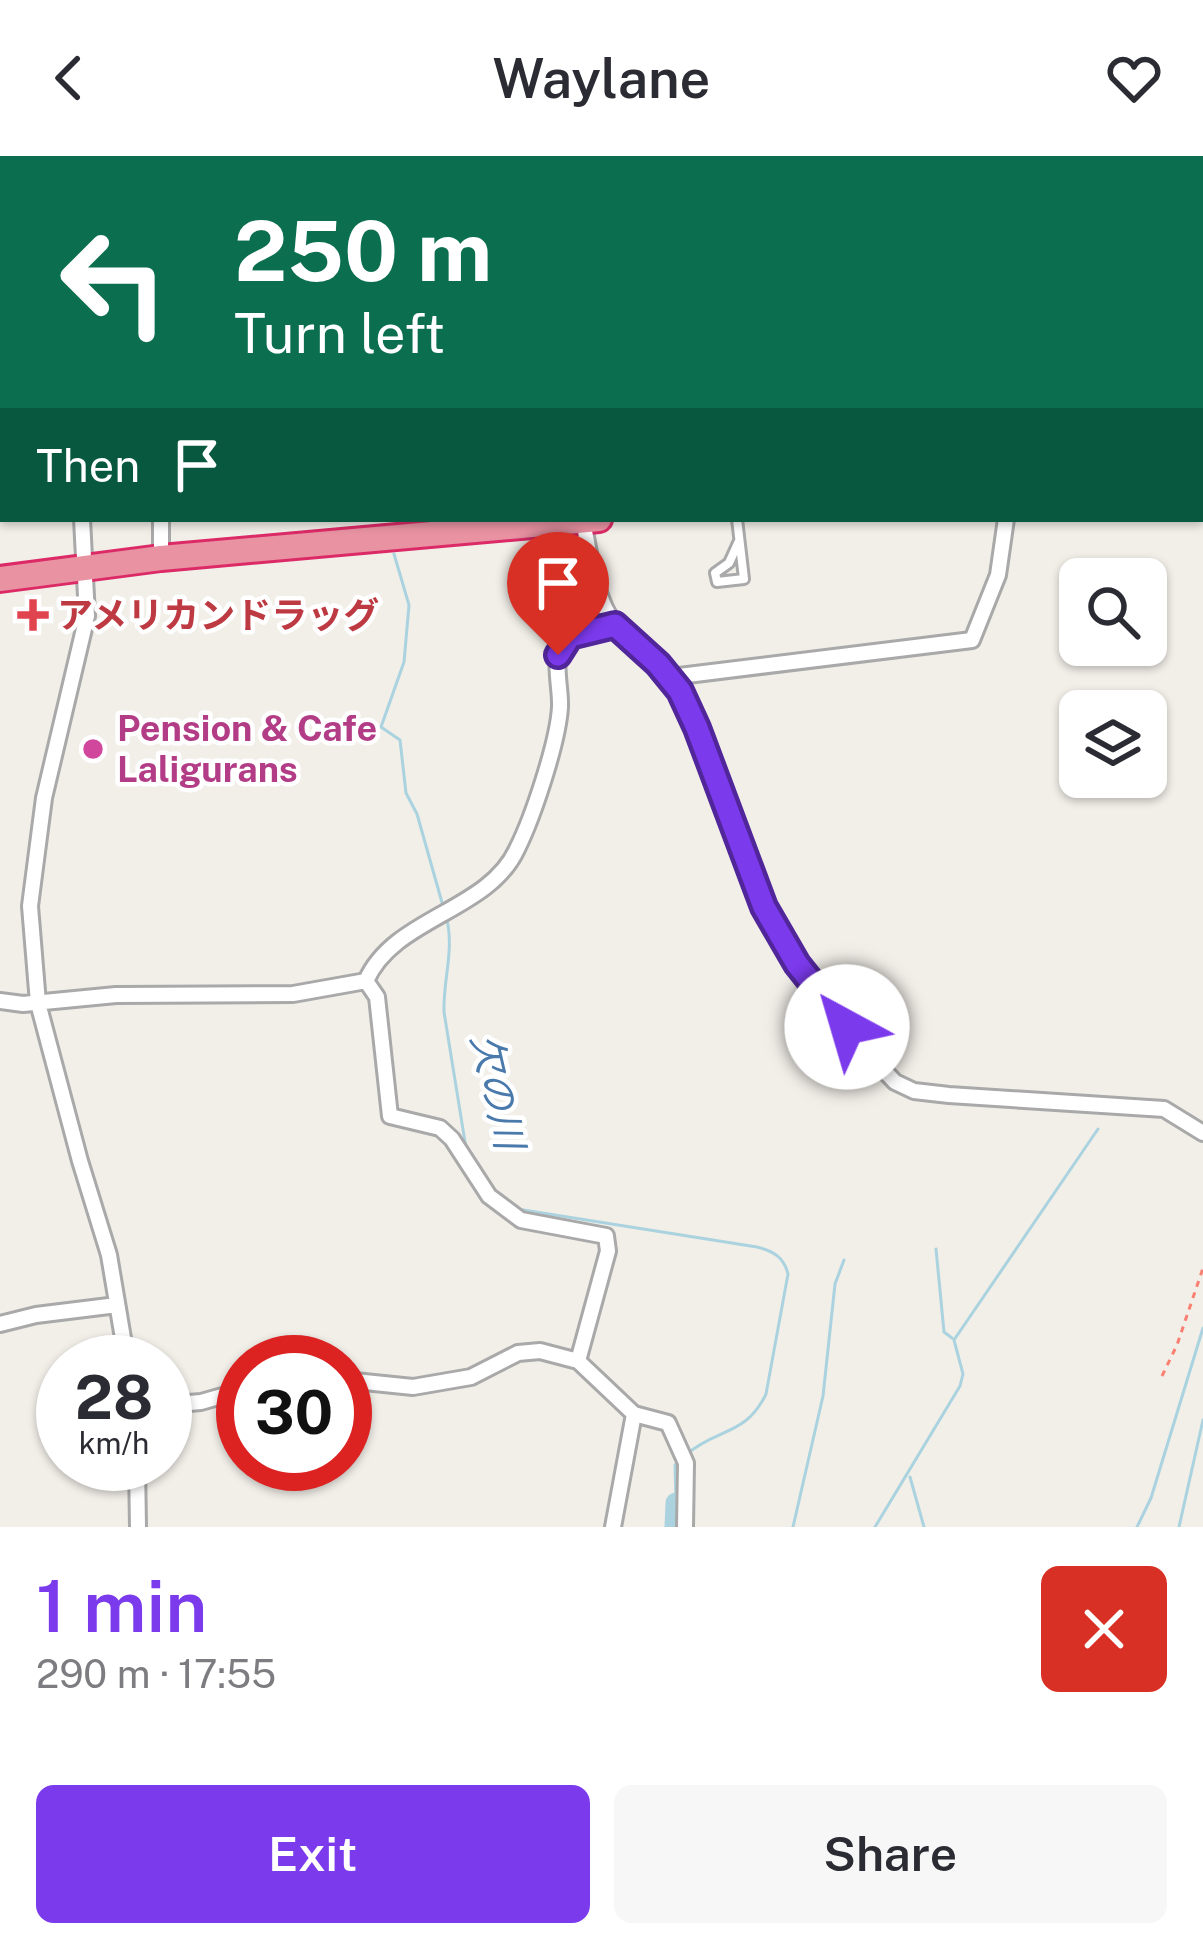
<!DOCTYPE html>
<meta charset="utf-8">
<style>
:root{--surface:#fff;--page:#f7f7f7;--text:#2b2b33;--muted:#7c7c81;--accent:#7c3aed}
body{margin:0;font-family:"Public Sans","Noto Sans JP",sans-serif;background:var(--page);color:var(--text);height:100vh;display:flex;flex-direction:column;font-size:45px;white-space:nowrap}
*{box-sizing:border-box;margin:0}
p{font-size:39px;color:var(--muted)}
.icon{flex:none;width:66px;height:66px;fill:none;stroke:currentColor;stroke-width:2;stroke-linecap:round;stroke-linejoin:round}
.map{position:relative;height:1371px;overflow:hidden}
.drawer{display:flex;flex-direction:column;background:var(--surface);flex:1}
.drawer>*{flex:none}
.top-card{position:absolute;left:0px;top:0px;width:1203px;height:366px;box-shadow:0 3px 9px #0004;background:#0b6e4f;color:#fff;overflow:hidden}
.buttons{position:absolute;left:1059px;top:402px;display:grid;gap:24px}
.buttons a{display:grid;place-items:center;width:108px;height:108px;border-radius:18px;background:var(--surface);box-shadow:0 3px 9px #0004;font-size:60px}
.speed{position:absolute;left:36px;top:1179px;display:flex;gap:24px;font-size:60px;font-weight:700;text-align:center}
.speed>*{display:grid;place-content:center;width:156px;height:156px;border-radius:50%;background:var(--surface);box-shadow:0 3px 9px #0004;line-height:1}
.speed small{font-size:30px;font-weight:400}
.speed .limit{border:18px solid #d22;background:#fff;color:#111}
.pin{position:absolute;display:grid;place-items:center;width:102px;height:102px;color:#fff;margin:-123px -51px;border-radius:50% 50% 50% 0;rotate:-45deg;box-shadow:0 0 12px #0007}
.pin .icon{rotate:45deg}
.me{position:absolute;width:132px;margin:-66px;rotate:321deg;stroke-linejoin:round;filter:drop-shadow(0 0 9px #0008)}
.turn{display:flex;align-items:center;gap:42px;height:252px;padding:0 36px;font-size:54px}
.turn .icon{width:156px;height:156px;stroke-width:2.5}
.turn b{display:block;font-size:84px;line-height:102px}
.then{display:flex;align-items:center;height:114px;padding:0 36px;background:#0003;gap:24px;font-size:45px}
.round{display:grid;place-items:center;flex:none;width:126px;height:126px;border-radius:18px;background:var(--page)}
.summary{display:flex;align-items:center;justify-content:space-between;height:204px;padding:0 36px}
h1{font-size:72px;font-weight:600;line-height:90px;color:var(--accent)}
.primary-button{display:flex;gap:24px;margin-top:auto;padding:24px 36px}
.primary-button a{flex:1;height:138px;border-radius:18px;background:var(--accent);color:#fff;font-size:48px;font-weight:600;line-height:138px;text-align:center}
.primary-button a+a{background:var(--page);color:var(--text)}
header{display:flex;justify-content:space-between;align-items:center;height:156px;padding:0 36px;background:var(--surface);font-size:54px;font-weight:600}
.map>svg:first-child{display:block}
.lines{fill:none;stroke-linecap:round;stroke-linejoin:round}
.stream{stroke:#aad3df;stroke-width:3}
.river{stroke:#aad3df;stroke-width:21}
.lane-casing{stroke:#a9a9a9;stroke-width:14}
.street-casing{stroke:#a9a9a9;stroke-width:20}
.secondary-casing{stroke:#707d05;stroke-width:24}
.highway-casing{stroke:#dc2a67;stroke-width:30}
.path{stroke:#fa8072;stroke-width:3;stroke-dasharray:6 6;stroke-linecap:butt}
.lane{stroke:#fff;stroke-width:8}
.street{stroke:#fff;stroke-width:14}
.secondary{stroke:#f7fabf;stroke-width:18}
.highway{stroke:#e892a2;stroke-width:24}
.route-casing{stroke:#51269a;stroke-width:30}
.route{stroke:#7c3aed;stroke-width:21}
.health-dot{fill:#e0444e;stroke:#fff;stroke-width:4.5}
.hotel-dot{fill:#d1479c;stroke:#fff;stroke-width:4.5}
.labels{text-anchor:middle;stroke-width:9;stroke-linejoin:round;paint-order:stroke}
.health-label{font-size:36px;font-weight:bold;fill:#be3a42;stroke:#fff;text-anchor:start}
.hotel-label{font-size:36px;font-weight:bold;fill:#b23c85;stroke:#fff;text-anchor:start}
.water-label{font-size:39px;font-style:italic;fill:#4a7aab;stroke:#fff}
</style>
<header><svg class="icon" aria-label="back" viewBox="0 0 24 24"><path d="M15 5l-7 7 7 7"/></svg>Waylane<svg class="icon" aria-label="heart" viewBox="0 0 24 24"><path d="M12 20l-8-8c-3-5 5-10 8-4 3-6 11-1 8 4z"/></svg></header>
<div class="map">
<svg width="1203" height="1371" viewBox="0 0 1203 1371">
<rect width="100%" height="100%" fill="#f2efe9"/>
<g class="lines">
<path class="stream" d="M389,3V0
M394,398L409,449L404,506L381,571L400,584L406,637L417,658L443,750
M446,759C455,794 443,822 444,856L466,992
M517,1053L757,1091C773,1095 784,1101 788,1118L766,1238C746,1280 717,1272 687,1298
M936,1093L944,1176L952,1182
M910,1321L924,1371
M676,1347L675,1309L680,1304
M793,1371L823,1240L835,1128L844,1104
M875,1371L960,1230L963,1218L954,1184L1098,973
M1137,1371L1151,1342L1203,1172
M1179,1371L1203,1264"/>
<path class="river" d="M675,1371L676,1347"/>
<defs>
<path id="lane" d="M860,0L864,3
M566,3L567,0
M796,3L805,0
M1200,230L1203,231
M737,363L744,423L717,426L715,417L729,407L739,385"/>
<path id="street" d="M147,0L184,3
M299,0L300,3
M705,0V3
M198,3L215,0
M963,3L971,0
M1200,59L1203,58
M0,112H3
M82,363L87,460L44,642L30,750L38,847L80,1005L109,1099L127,1206
M583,364C589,396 595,444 616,470C635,494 664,507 680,535C712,594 727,662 752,725C782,800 839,868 895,926L914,935L949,939L1164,953L1203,977
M161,402V363
M671,521L972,484L998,419L1006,363
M366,825L377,841L390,960L440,972L452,983L489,1040L521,1064L606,1080L608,1095L578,1205
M366,825C394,761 488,756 517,693C533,661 558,586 560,551C561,532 552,503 563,487C573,474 601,474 615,469
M0,845L23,848L116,839L293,838L366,825
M0,1168L36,1159L117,1149
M345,1224L413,1231L471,1221L518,1197L540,1195L578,1205L634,1258L668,1267L686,1307L685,1371
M165,1249L201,1246L243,1234
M137,1308L138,1371
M613,1371L634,1258"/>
<path id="secondary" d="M441,3V0
M931,3L932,0
M0,225H3"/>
<path id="highway" d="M1200,305L1203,304
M0,423L161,402L599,363"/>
</defs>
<use href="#lane" class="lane-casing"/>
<use href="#street" class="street-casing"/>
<use href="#secondary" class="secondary-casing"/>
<use href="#highway" class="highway-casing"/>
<path class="path" d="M1162,1220L1177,1189L1203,1112"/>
<use href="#lane" class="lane"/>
<use href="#street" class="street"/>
<use href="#secondary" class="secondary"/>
<use href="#highway" class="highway"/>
</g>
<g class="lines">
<defs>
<path id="route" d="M558,499L570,480L615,469L658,508L680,535L697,572L764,751L797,808L847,871"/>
</defs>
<use href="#route" class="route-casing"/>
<use href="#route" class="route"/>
</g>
<path class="health-dot" d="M27 441h12v12h12v12h-12v12h-12v-12h-12v-12h12z"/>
<circle class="hotel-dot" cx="93" cy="593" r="12"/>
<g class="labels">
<g class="health-label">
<text x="57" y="472">アメリカンドラッグ</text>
</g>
<g class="hotel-label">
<text x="117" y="585">Pension &amp; Cafe<tspan x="117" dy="41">Laligurans</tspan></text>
</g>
<g class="water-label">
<text transform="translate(498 935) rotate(77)" y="14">欠の川</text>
</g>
</g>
</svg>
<div class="buttons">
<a><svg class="icon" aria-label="search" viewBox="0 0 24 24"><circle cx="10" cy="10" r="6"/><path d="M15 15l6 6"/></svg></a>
<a><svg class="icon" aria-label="layers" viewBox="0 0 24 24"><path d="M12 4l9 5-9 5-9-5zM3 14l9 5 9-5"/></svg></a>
</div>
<div class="speed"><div>28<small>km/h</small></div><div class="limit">30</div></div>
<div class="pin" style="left:558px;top:499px;background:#d93025"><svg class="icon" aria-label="arrive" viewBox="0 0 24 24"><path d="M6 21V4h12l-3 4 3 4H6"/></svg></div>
<svg class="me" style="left:847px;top:871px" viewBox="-20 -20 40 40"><circle r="19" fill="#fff"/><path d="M0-13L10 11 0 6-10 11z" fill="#7c3aed"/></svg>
<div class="top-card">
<div class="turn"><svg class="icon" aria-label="left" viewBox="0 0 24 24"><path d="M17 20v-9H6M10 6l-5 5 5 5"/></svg><div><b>250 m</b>Turn left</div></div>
<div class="then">Then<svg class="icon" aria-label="arrive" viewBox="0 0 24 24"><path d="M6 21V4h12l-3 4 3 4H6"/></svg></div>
</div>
</div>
<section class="drawer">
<div class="summary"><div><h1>1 min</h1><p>290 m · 17:55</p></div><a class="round" style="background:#d93025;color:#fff"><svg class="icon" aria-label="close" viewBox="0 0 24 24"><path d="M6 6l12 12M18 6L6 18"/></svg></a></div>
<div class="primary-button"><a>Exit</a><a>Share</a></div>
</section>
